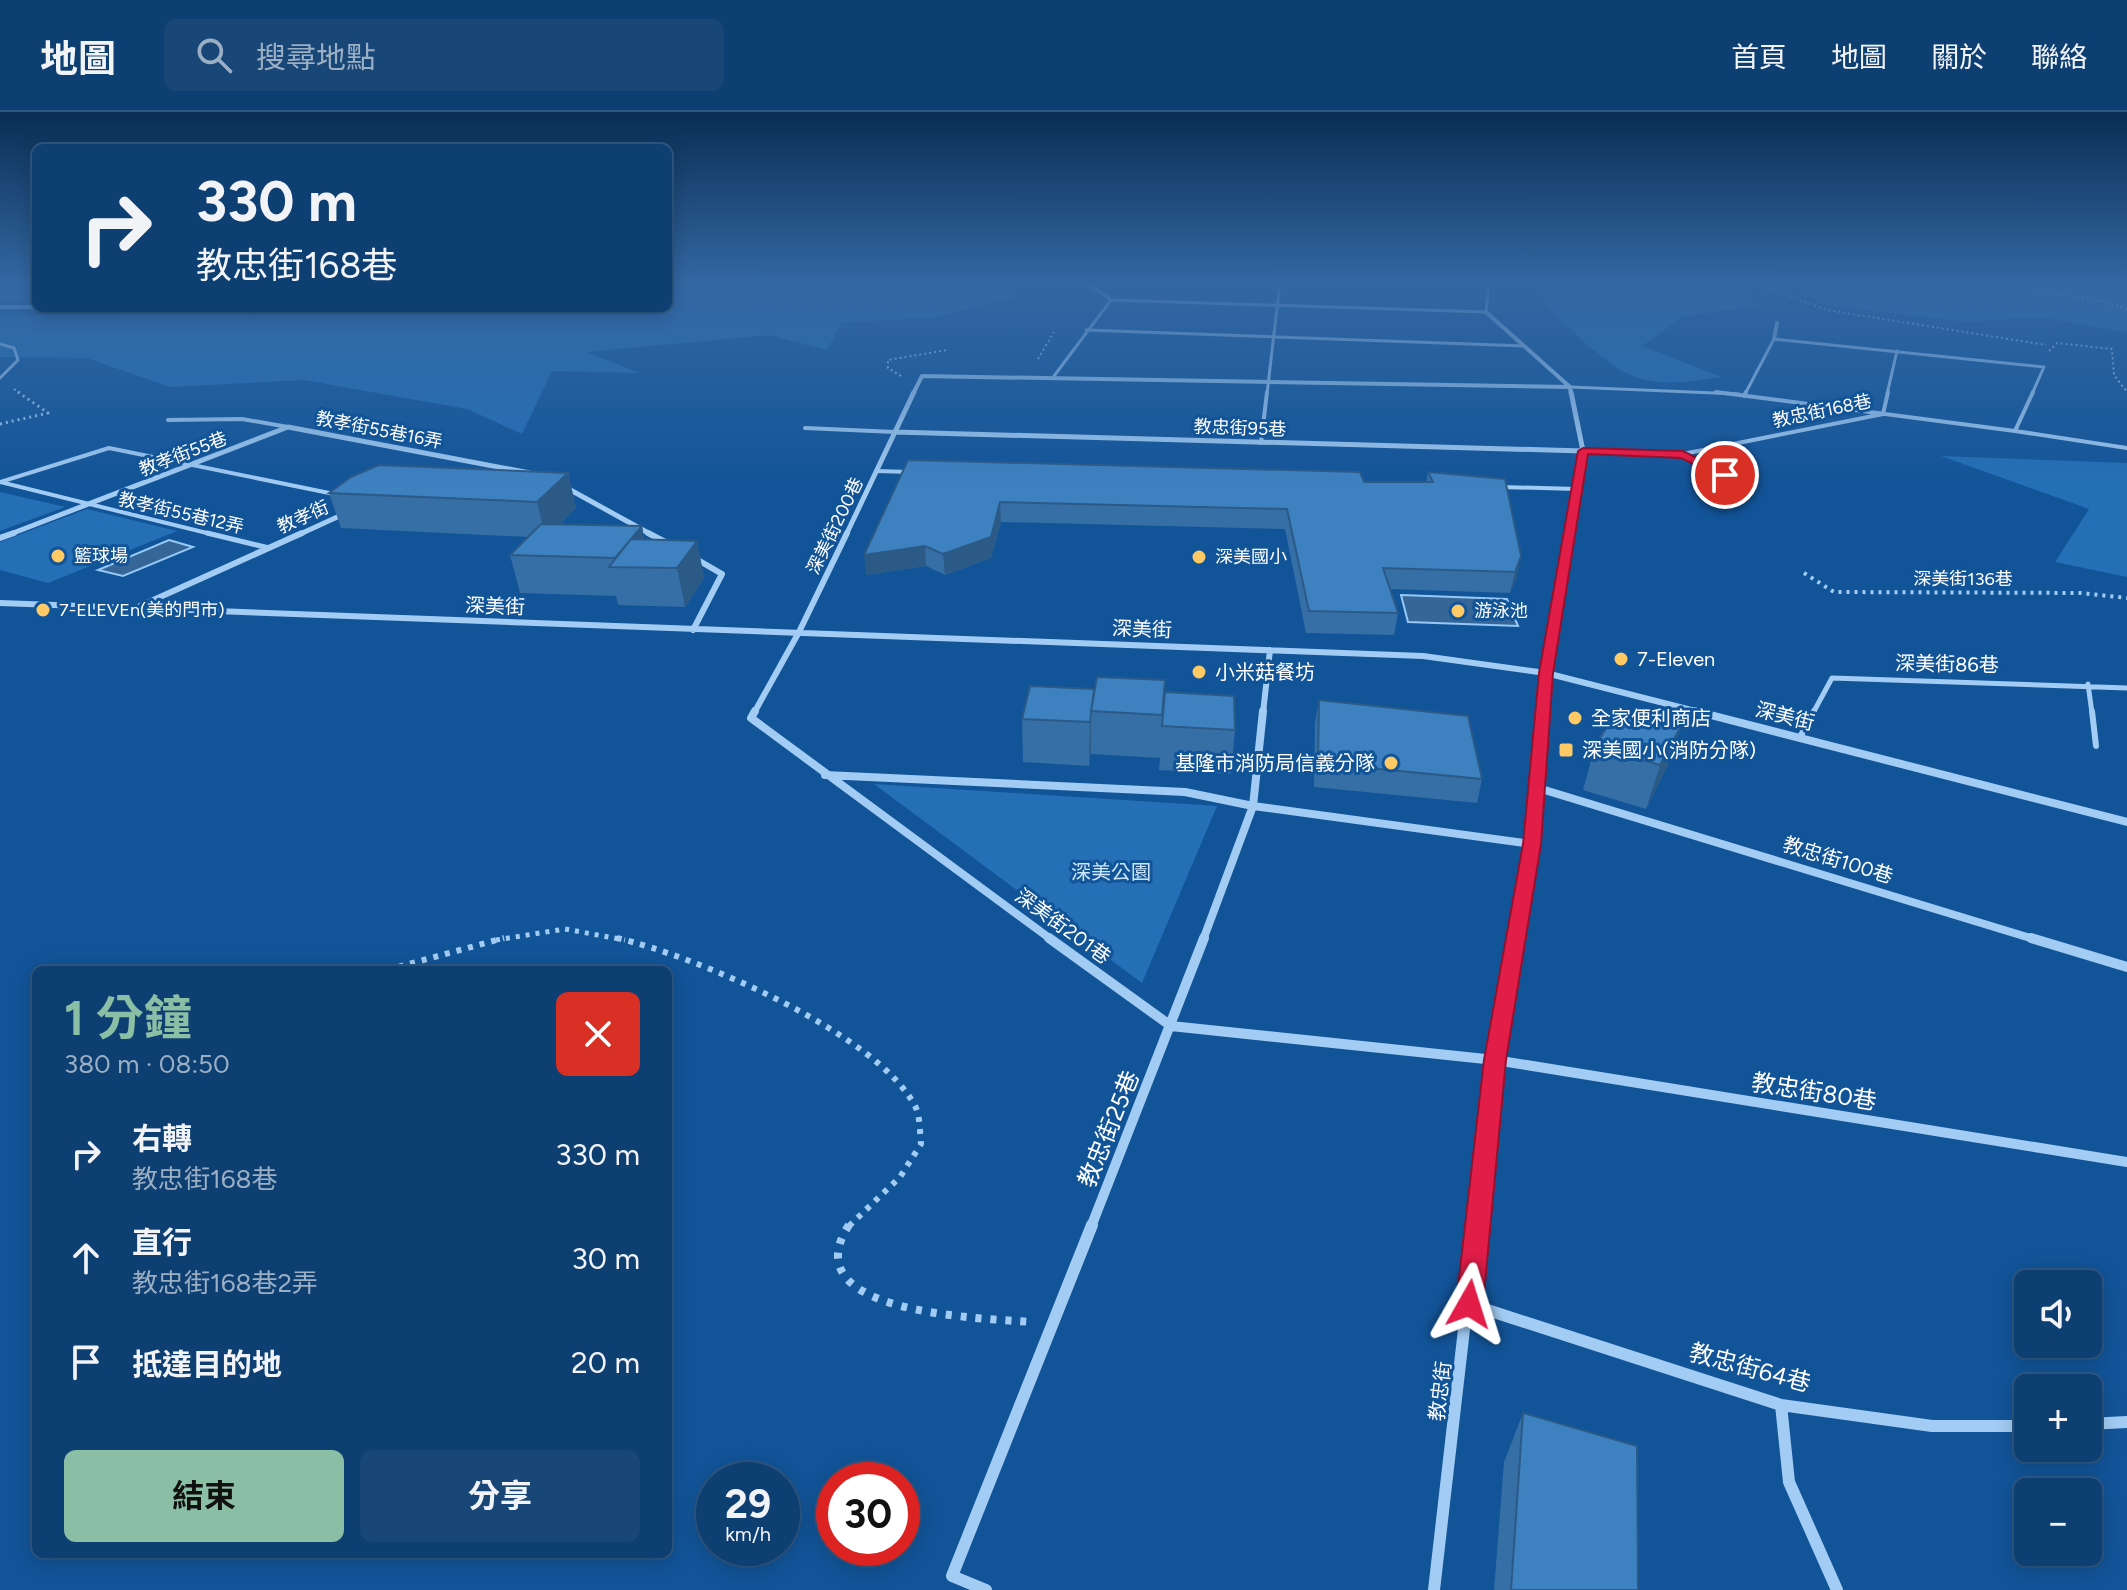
<!DOCTYPE html>
<html lang="zh-TW">
<meta charset="utf-8">
<style>
:root{--surface:#0e3f72;--page:#174677;--text:#f1f3f6;--muted:#9bafc4;--line:#2e5884;--accent:#8abfa5}
body{margin:0;font-family:Figtree,"Noto Sans TC",sans-serif;background:var(--page);color:var(--text);height:100vh;display:flex;flex-direction:column;font-size:30px;white-space:nowrap}
*{box-sizing:border-box;margin:0}
p{font-size:26px;color:var(--muted)}
.icon{flex:none;width:44px;height:44px;fill:none;stroke:currentColor;stroke-width:2;stroke-linecap:round;stroke-linejoin:round}
.map{position:relative;flex:1;overflow:hidden}
.sheet{position:absolute;left:32px;top:854px;width:640px;height:592px;display:flex;flex-direction:column;background:var(--surface);border-radius:12px;box-shadow:0 4px 20px #0003,0 0 0 2px var(--line)}
.sheet>*{flex:none}
.top-card{position:absolute;left:32px;top:32px;width:640px;height:168px;border-radius:12px;box-shadow:0 4px 20px #0003,0 0 0 2px var(--line);background:#0e3f72;color:var(--text);overflow:hidden}
.buttons{position:absolute;left:2014px;top:1158px;display:grid;gap:16px}
.buttons a{display:grid;place-items:center;width:88px;height:88px;border-radius:12px;background:var(--surface);box-shadow:0 4px 20px #0003,0 0 0 2px var(--line);font-size:40px}
.speed{position:absolute;left:696px;top:1350px;display:flex;gap:16px;font-size:40px;font-weight:700;text-align:center}
.speed>*{display:grid;place-content:center;width:104px;height:104px;border-radius:50%;background:var(--surface);box-shadow:0 4px 20px #0003,0 0 0 2px var(--line);line-height:1}
.speed small{font-size:20px;font-weight:400}
.speed .limit{border:12px solid #d22;background:#fff;color:#111}
.pin{position:absolute;display:grid;place-items:center;width:68px;height:68px;color:#fff;margin:-34px;border:4px solid #fff;border-radius:50%;box-shadow:0 2px 8px #0007}
.me{position:absolute;width:88px;margin:-44px;rotate:6deg;stroke-linejoin:round;filter:drop-shadow(0 0 6px #0008)}
.turn{display:flex;align-items:center;gap:28px;height:168px;padding:0 32px;font-size:36px}
.turn .icon{width:104px;height:104px;stroke-width:2.5}
.turn b{display:block;font-size:56px;line-height:68px}
.round{display:grid;place-items:center;flex:none;width:84px;height:84px;border-radius:12px;background:var(--page)}
.summary{display:flex;align-items:center;justify-content:space-between;height:136px;padding:0 32px}
h1{font-size:48px;font-weight:700;line-height:60px;color:var(--accent)}
.cta{display:flex;gap:16px;margin-top:auto;padding:16px 32px}
.cta a{flex:1;height:92px;border-radius:12px;background:var(--accent);color:#111;font-size:32px;font-weight:700;line-height:92px;text-align:center}
.cta a+a{background:var(--page);color:var(--text)}
ul{padding:0;list-style:none}
li{display:flex;align-items:center;gap:24px;height:104px;padding:0 32px}
li div{flex:1}
li b{display:block;font-size:30px}
li em{font-style:normal}
header{display:flex;align-items:center;gap:48px;box-sizing:border-box;height:112px;padding:0 40px;background:var(--surface);border-bottom:2px solid var(--line)}
header strong{font-size:38px}
nav{display:flex;gap:44px;margin-inline-start:auto;font-size:28px}
.search{width:560px;height:72px;background:var(--page);display:flex;align-items:center;gap:20px;box-sizing:border-box;padding:0 28px;border-radius:12px;color:var(--muted);font-size:30px}
.map>svg:first-child{display:block}
.green{fill:#246fb6}
.water{fill:#366697;stroke:#95c8f7;stroke-width:2}
.lines{fill:none;stroke-linecap:round;stroke-linejoin:round}
.path-far5{stroke:#a3ccf4;stroke-width:2;stroke-dasharray:2 3;stroke-linecap:butt}
.path-far4{stroke:#a3ccf4;stroke-width:3;stroke-dasharray:2 4;stroke-linecap:butt}
.path-far3{stroke:#a3ccf4;stroke-width:4;stroke-dasharray:3 5;stroke-linecap:butt}
.path-far2{stroke:#a3ccf4;stroke-width:5;stroke-dasharray:4 6;stroke-linecap:butt}
.path-far1{stroke:#a3ccf4;stroke-width:6;stroke-dasharray:5 7;stroke-linecap:butt}
.path{stroke:#a3ccf4;stroke-width:8;stroke-dasharray:6 9;stroke-linecap:butt}
.lane-far3{stroke:#a3ccf4;stroke-width:3}
.lane-far2{stroke:#a3ccf4;stroke-width:4}
.lane-far1{stroke:#a3ccf4;stroke-width:5}
.lane{stroke:#a3ccf4;stroke-width:6}
.street-far5{stroke:#a3ccf4;stroke-width:4}
.street-far4{stroke:#a3ccf4;stroke-width:5}
.street-far3{stroke:#a3ccf4;stroke-width:6}
.street-far2{stroke:#a3ccf4;stroke-width:8}
.street-far1{stroke:#a3ccf4;stroke-width:10}
.street{stroke:#a3ccf4;stroke-width:12}
.wall{fill:#356fa6}
.shaded-wall{fill:#2b5a87}
.building{fill:#3e81c1;stroke:#2b5a87;stroke-width:2}
.route{fill:#e11d48;stroke:#92132f;stroke-width:2}
.poi-dot{fill:#ffca66;stroke:#125498;stroke-width:3}
.labels{text-anchor:middle;stroke-width:6;stroke-linejoin:round;paint-order:stroke}
.far-street-label{font-size:18px;fill:#fff;stroke:#125498}
.far-poi-label{font-size:18px;fill:#fff;stroke:#125498;text-anchor:start}
.street-label{font-size:20px;fill:#fff;stroke:#125498}
.poi-label{font-size:20px;fill:#fff;stroke:#125498;text-anchor:start}
.park-label{font-size:20px;fill:#cbe5fd;stroke:#125498}
.near-street-label{font-size:24px;fill:#fff;stroke:#125498}
</style>
<header>
<strong>地圖</strong>
<div class="search"><svg class="icon" aria-label="search" viewBox="0 0 24 24"><circle cx="10" cy="10" r="6"/><path d="M15 15l6 6"/></svg>搜尋地點</div>
<nav><a>首頁</a><a>地圖</a><a>關於</a><a>聯絡</a></nav>
</header>
<div class="map">
<svg width="2127" height="1478" viewBox="0 0 2127 1478">
<rect width="100%" height="100%" fill="#125498"/>
<path class="green" d="M0,170H36V190H0Z
M668,170H1014V186L936,205L841,211L827,238L769,223L586,240L640,261L552,259L522,322L467,297L304,268L170,275L87,246L0,245V204L123,202L159,196H668Z
M1553,170H1707L1737,176L1758,194L1684,204L1642,234L1722,265C1693,269 1664,275 1635,265C1607,255 1559,208 1540,185Z
M1789,170H2127V220L2038,205L1967,210L1824,193Z
M1941,344L2127,351V465L2055,450L2089,397Z
M0,380L65,395L0,419Z
M87,397L177,419L48,471L0,458V430Z
M874,672L1217,694L1142,871Z"/>
<path class="water" d="M169,428L193,435L123,464L98,458Z
M1401,483L1507,487L1518,514L1408,510Z"/>
<g class="lines">
<path class="path-far5" d="M1978,170L2093,187L2127,197
M2102,170L2127,177
M1753,171L1827,198L2046,233
M2049,239L2057,231L2112,237L2114,263L2127,280
M1038,247L1054,220
M901,264L888,256V248L947,238
M14,277L21,282"/>
<path class="path-far4" d="M0,312L48,301L18,280"/>
<path class="path-far3" d="M1804,461L1834,480L2081,481L2127,486"/>
<path class="path-far2" d="M496,828L565,817L625,828"/>
<path class="path-far1" d="M617,826C695,844 880,922 916,996C920,1005 920,1021 921,1032L900,1065L848,1115
M387,858L504,826"/>
<path class="path" d="M849,1113C790,1203 984,1206 1031,1210"/>
<path class="lane-far3" d="M1111,188L1486,200L1489,170
M1086,218L1525,234
M0,232L14,236L18,248L0,266
M1054,264L1111,188L1086,170
M1570,275L1739,282
M1267,282L1280,170
M1745,282L1774,227L2044,255L2032,282
M1887,282L1897,239"/>
<path class="lane-far2" d="M1716,280L2015,319
M2033,280L2015,319L2127,336
M1744,284L1746,280
M168,308L242,307L288,315
M805,316L895,320
M1261,331L1267,280
M1583,339L1683,342L1883,302L1888,280
M1684,343L1746,373
M877,359L910,360
M0,370L109,336L334,382
M0,370L215,423
M1501,375L1577,377"/>
<path class="lane-far1" d="M207,421L269,436
M2088,572L2092,601
M1813,601L1832,566L2127,576"/>
<path class="lane" d="M2092,599L2096,634
M1800,625L1814,599"/>
<path class="street-far5" d="M0,195H36
M1486,200L1570,275L1571,282
M1774,227L1777,211
M913,282L922,264L1570,275"/>
<path class="street-far4" d="M895,320L1583,339
M565,375L652,423
M8,423L288,315L530,361
M298,423L346,401
M846,423L914,280
M1569,423L1583,339L1571,280"/>
<path class="street-far3" d="M648,421L669,432
M0,426L14,421
M691,444L722,462L693,518
M0,491L1423,544L1546,561L1703,601
M140,494L302,421
M754,601L799,520L847,421
M1263,601L1270,538
M1543,601L1569,421"/>
<path class="street-far2" d="M755,599L751,606L1052,828
M1695,599L2127,710
M825,663L1185,680L1253,694L1532,732
M1538,676L2037,828
M1203,828L1253,694L1263,599
M1516,828L1532,732L1543,599"/>
<path class="street-far1" d="M1049,826L1171,914L1495,948L2127,1050
M2031,826L2127,855
M1091,1115L1204,826
M1476,1115L1495,948L1516,826"/>
<path class="street" d="M1469,1192L1781,1293L1932,1314H2028
M1781,1293L1789,1370L1837,1478
M2088,1312L2127,1310
M986,1478L952,1464L1092,1113
M1434,1478L1476,1113"/>
</g>
<path class="wall" d="M908,348L1364,370H1426L1428,360L1505,367L1517,465L1510,481L1390,477L1398,501L1394,523L1306,521L1285,417L1001,410L991,446L945,463L926,454L866,463Z
M568,361L576,396L560,412L642,414L644,427L697,429L704,466L685,495L618,493L616,484L520,481L510,443L528,425L341,416L329,381Z
M1094,583L1164,588L1235,618L1231,662L1159,658L1160,646L1091,642V641L1089,654L1023,650L1022,607Z
M1319,588L1482,667L1477,691L1314,675L1315,611Z
M1681,614L1666,657L1646,697L1583,678L1595,634Z
M1523,1301L1638,1478H1494L1504,1350Z"/>
<path class="shaded-wall" d="M568,361L576,396L546,426L537,390Z
M1000,390L1001,410L991,446L945,463L943,442Z
M642,414L649,451L615,446Z
M697,429L704,466L685,495L677,456Z
M925,434L926,454L866,463L864,443Z
M1521,444L1517,465L1510,481L1515,460Z
M1091,599V641L1089,654L1090,610Z
M1681,614L1666,657L1646,697L1660,653Z"/>
<path class="building" d="M908,348L1360,360L1364,370H1433L1428,360L1505,367L1521,444L1515,460L1383,456L1398,501L1309,499L1287,397L1000,390L991,425L943,442L925,434L864,443Z
M379,353L568,361L537,390L329,381L351,365Z
M541,412L642,414L615,446L510,443Z
M631,427L697,429L677,456L609,455Z
M1097,565L1165,568L1162,603L1091,599Z
M1030,574L1094,577L1090,610L1022,607Z
M1165,580L1234,584L1235,618L1162,614Z
M1319,588L1468,604L1482,667L1318,651Z
M1618,597L1681,614L1660,653L1595,634Z
M1523,1301L1637,1334L1638,1478H1511Z"/>
<linearGradient id="sky" x2="0" y2="1"><stop stop-color="#0a2e54"/><stop offset="0.45" stop-color="#3367a2"/><stop offset="1" stop-color="#3367a2" stop-opacity="0"/></linearGradient>
<rect width="2127" height="377" fill="url(#sky)"/>
<path class="route" d="M1583,336L1683,339L1731,363L1721,365L1681,346L1588,342L1553,561L1541,732L1506,948L1483,1192L1479,1200L1469,1204L1460,1200L1456,1192L1484,948L1523,732L1539,561L1578,339Z"/>
<g class="poi-dot">
<circle cx="58" cy="444" r="8"/>
<circle cx="1199" cy="445" r="8"/>
<circle cx="43" cy="498" r="8"/>
<circle cx="1458" cy="499" r="8"/>
<circle cx="1621" cy="547" r="8"/>
<circle cx="1199" cy="560" r="8"/>
<circle cx="1575" cy="606" r="8"/>
<rect x="1558" y="630" width="16" height="16" rx="4"/>
<circle cx="1391" cy="651" r="8"/>
</g>
<g class="labels">
<g class="far-street-label">
<text transform="translate(1822 299) rotate(-12)" y="6">教忠街168巷</text>
<text transform="translate(1240 316) rotate(2)" y="6">教忠街95巷</text>
<text transform="translate(379 318) rotate(11)" y="6">教孝街55巷16弄</text>
<text transform="translate(183 342) rotate(-21)" y="6">教孝街55巷</text>
<text transform="translate(181 401) rotate(13)" y="6">教孝街55巷12弄</text>
<text transform="translate(303 405) rotate(-24)" y="6">教孝街</text>
<text transform="translate(835 414) rotate(-64)" y="6">深美街200巷</text>
<text x="1963" y="473">深美街136巷</text>
</g>
<g class="far-poi-label">
<text x="74" y="450">籃球場</text>
<text x="1215" y="451">深美國小</text>
<text x="59" y="504">7-ELEVEn(美的門市)</text>
<text x="1474" y="505">游泳池</text>
</g>
<g class="street-label">
<text transform="translate(495 494) rotate(2)" y="7">深美街</text>
<text transform="translate(1142 517) rotate(2)" y="7">深美街</text>
<text transform="translate(1947 552) rotate(1)" y="7">深美街86巷</text>
<text transform="translate(1785 604) rotate(14)" y="7">深美街</text>
<text transform="translate(1838 748) rotate(17)" y="7">教忠街100巷</text>
<text transform="translate(1063 814) rotate(36)" y="7">深美街201巷</text>
<text transform="translate(1440 1279) rotate(-83)" y="7">教忠街</text>
</g>
<g class="poi-label">
<text x="1637" y="554">7-Eleven</text>
<text x="1215" y="567">小米菇餐坊</text>
<text x="1591" y="613">全家便利商店</text>
<text x="1582" y="645">深美國小(消防分隊)</text>
<text x="1375" y="658" text-anchor="end">基隆市消防局信義分隊</text>
</g>
<g class="park-label">
<text x="1111" y="767">深美公園</text>
</g>
<g class="near-street-label">
<text transform="translate(1814 980) rotate(9)" y="8">教忠街80巷</text>
<text transform="translate(1109 1017) rotate(-68)" y="8">教忠街25巷</text>
<text transform="translate(1750 1256) rotate(15)" y="8">教忠街64巷</text>
</g>
</g>
</svg>
<div class="buttons">
<a><svg class="icon" aria-label="sound" viewBox="0 0 24 24"><path d="M4 9h4l5-4v14l-5-4H4zM17 9q2 3 0 6"/></svg></a>
<a>+</a>
<a>−</a>
</div>
<div class="speed"><div>29<small>km/h</small></div><div class="limit">30</div></div>
<div class="pin" style="left:1725px;top:363px;background:#d93025"><svg class="icon" aria-label="arrive" viewBox="0 0 24 24"><path d="M6 21V4h12l-3 4 3 4H6"/></svg></div>
<svg class="me" style="left:1469px;top:1192px" viewBox="-20 -20 40 40"><path d="M0-17L14 15 0 8-14 15z" fill="#e11d48" stroke="#fff" stroke-width="4"/></svg>
<div class="top-card">
<div class="turn"><svg class="icon" aria-label="right" viewBox="0 0 24 24"><path d="M7 20v-9h11M14 6l5 5-5 5"/></svg><div><b>330 m</b>教忠街168巷</div></div>
</div>
<section class="sheet">
<div class="summary"><div><h1>1 分鐘</h1><p>380 m · 08:50</p></div><a class="round" style="background:#d93025;color:#fff"><svg class="icon" aria-label="close" viewBox="0 0 24 24"><path d="M6 6l12 12M18 6L6 18"/></svg></a></div>
<ul>
<li><svg class="icon" aria-label="right" viewBox="0 0 24 24"><path d="M7 20v-9h11M14 6l5 5-5 5"/></svg><div><b>右轉</b><p>教忠街168巷</p></div><em>330 m</em></li>
<li><svg class="icon" aria-label="ahead" viewBox="0 0 24 24"><path d="M12 20V5M6 11l6-6 6 6"/></svg><div><b>直行</b><p>教忠街168巷2弄</p></div><em>30 m</em></li>
<li><svg class="icon" aria-label="arrive" viewBox="0 0 24 24"><path d="M6 21V4h12l-3 4 3 4H6"/></svg><div><b>抵達目的地</b></div><em>20 m</em></li>
</ul>
<div class="cta"><a>結束</a><a>分享</a></div>
</section>
</div>
